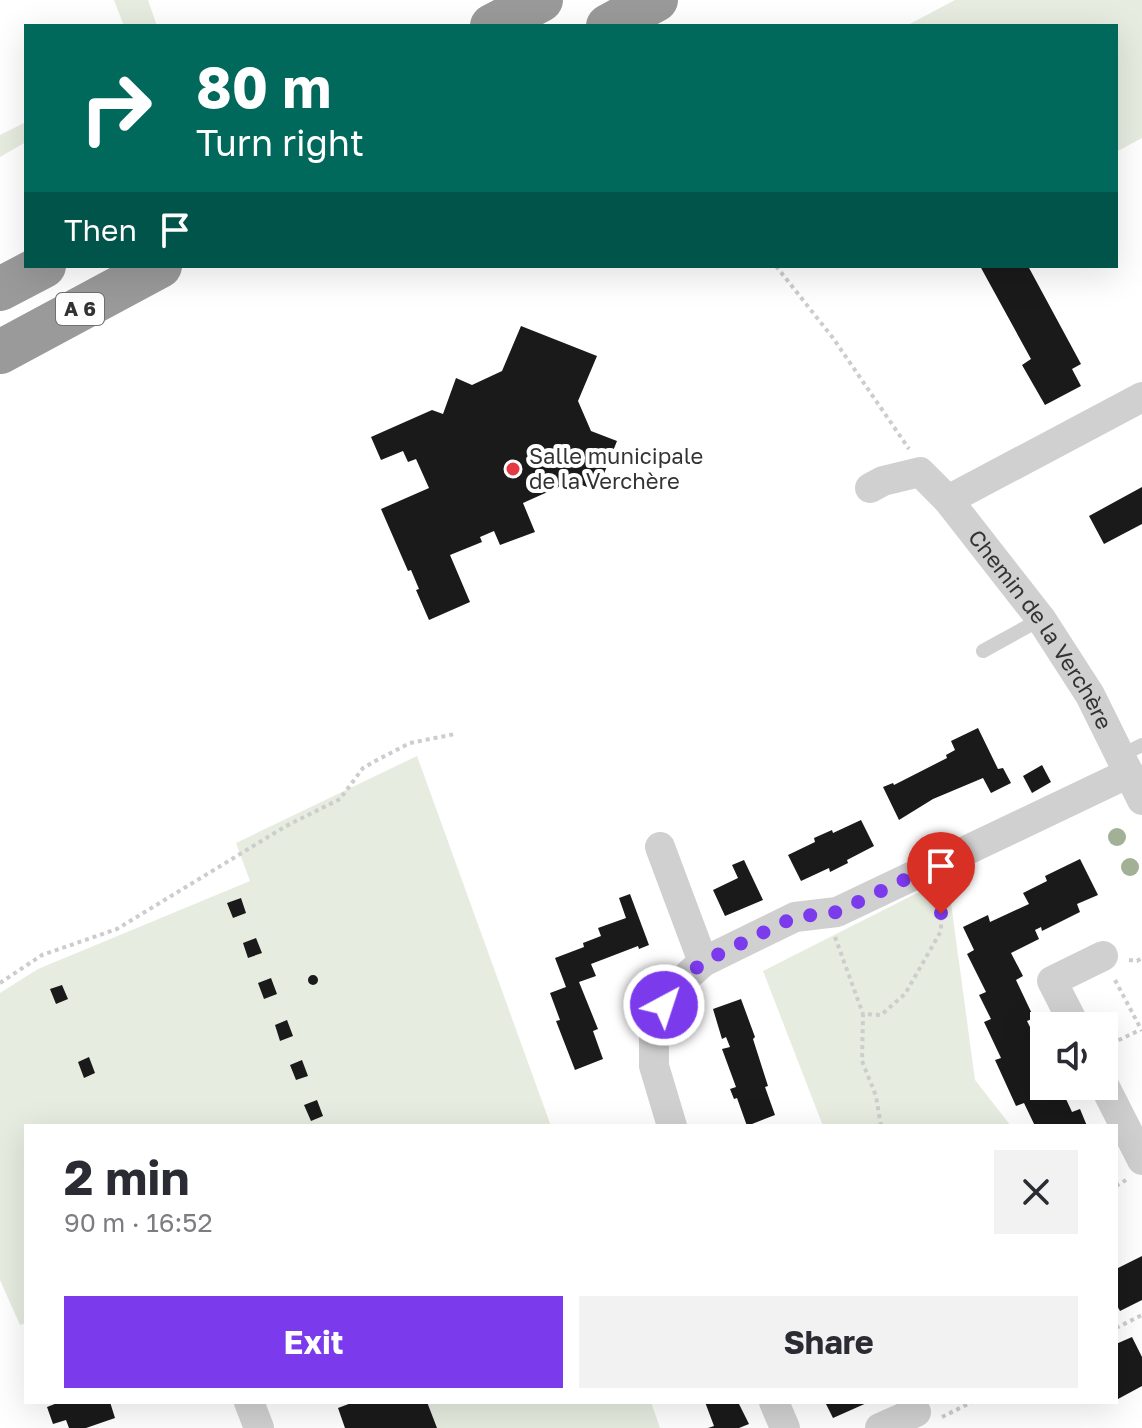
<!DOCTYPE html>
<meta charset="utf-8">
<style>
:root{--surface:#fff;--page:#f2f2f3;--text:#2b2b33;--muted:#7c7c81;--accent:#7c3aed}
body{margin:0;font-family:"Golos Text",sans-serif;background:var(--page);color:var(--text);height:100vh;display:flex;flex-direction:column;font-size:30px;white-space:nowrap}
*{box-sizing:border-box;margin:0}
p{font-size:26px;color:var(--muted)}
.icon{flex:none;width:44px;height:44px;fill:none;stroke:currentColor;stroke-width:2;stroke-linecap:round;stroke-linejoin:round}
.map{position:relative;flex:1;overflow:hidden}
.details{position:absolute;left:24px;top:1124px;width:1094px;height:280px;display:flex;flex-direction:column;background:var(--surface);border-radius:0px;box-shadow:0 8px 32px #0002}
.details>*{flex:none}
.hud{position:absolute;left:24px;top:24px;width:1094px;height:244px;border-radius:0px;box-shadow:0 8px 32px #0002;background:#00695c;color:#fff;overflow:hidden}
.fabs{position:absolute;left:1030px;top:1012px;display:grid;gap:16px}
.fabs a{display:grid;place-items:center;width:88px;height:88px;border-radius:0px;background:var(--surface);box-shadow:0 8px 32px #0002;font-size:40px}
.pin{position:absolute;display:grid;place-items:center;width:68px;height:68px;color:#fff;margin:-82px -34px;border-radius:50% 50% 50% 0;rotate:-45deg;box-shadow:0 0 8px #0007}
.pin .icon{rotate:45deg}
.me{position:absolute;width:88px;margin:-44px;rotate:40deg;stroke-linejoin:round;filter:drop-shadow(0 0 6px #0008)}
.turn{display:flex;align-items:center;gap:28px;height:168px;padding:0 40px;font-size:36px}
.turn .icon{width:104px;height:104px;stroke-width:2.5}
.turn b{display:block;font-size:56px;line-height:68px}
.then{display:flex;align-items:center;height:76px;padding:0 40px;background:#0003;gap:16px;font-size:30px}
.round{display:grid;place-items:center;flex:none;width:84px;height:84px;border-radius:0px;background:var(--page)}
.head{display:flex;align-items:center;justify-content:space-between;height:136px;padding:0 40px}
h1{font-size:48px;font-weight:700;line-height:60px}
.button{display:flex;gap:16px;margin-top:auto;padding:16px 40px}
.button a{flex:1;height:92px;border-radius:0px;background:var(--accent);color:#fff;font-size:32px;font-weight:700;line-height:92px;text-align:center}
.button a+a{background:var(--page);color:var(--text)}
.map>svg:first-child{display:block}
.green{fill:#e6ecdf}
.building{fill:#1a1a1a}
.lines{fill:none;stroke-linecap:round;stroke-linejoin:round}
.path{stroke:#cdcdcd;stroke-width:4;stroke-dasharray:4 4;stroke-linecap:butt}
.service{stroke:#d0d0d0;stroke-width:14}
.minor{stroke:#d0d0d0;stroke-width:30}
.motorway{stroke:#9a9a9a;stroke-width:44}
.tree{fill:#a2b095}
.route{stroke:#7c3aed;stroke-width:14;stroke-dasharray:0 25.2}
.poi-dot{fill:#e63946;stroke:#fff;stroke-width:3}
.labels{text-anchor:middle;stroke-width:8;stroke-linejoin:round;paint-order:stroke}
.shield{fill:#fff;stroke:#707070;stroke-width:2}
.shield-label{font-size:20px;font-weight:bold;fill:#333}
.poi-label{font-size:22px;fill:#333;stroke:#fff;text-anchor:start}
.street-label{font-size:22px;fill:#333;stroke:#fff}
</style>
<div class="map">
<svg width="1142" height="1428" viewBox="0 0 1142 1428">
<rect width="100%" height="100%" fill="#fff"/>
<path class="green" d="M114,0H148L157,26H124Z
M955,0H1142V138L1116,152V26H906Z
M26,122V142L0,157V135Z
M417,756L551,1126H26V1323L20,1325L0,1280V993L38,969L250,881L236,843Z
M927,888L951,903L975,1080L1011,1126H823L763,971Z
M423,1402H651L660,1428H433Z"/>
<path class="building" d="M980,266H1028L1081,364L1072,369L1081,386L1045,405L1022,365L1031,359Z
M521,326L597,356L578,401L591,431L617,441L597,491L572,481L523,503L535,532L500,545L494,531L480,537L482,542L450,555L470,602L429,620L416,590L419,589L411,570L408,571L381,509L429,488L416,459L408,462L403,451L381,460L371,437L432,410L443,414L456,378L472,385L502,371Z
M1142,487V524L1104,544L1089,516Z
M978,728L998,769L1003,768L1011,783L991,793L983,778L933,799L899,820L883,787L893,783L894,785L947,758L946,755L955,750L951,741Z
M1042,765L1051,782L1032,793L1023,776Z
M861,820L874,846L847,860L848,863L830,872L829,868L801,881L788,855L815,842L814,838L832,830L833,833Z
M1080,859L1098,895L1077,904L1080,912L1042,931L1041,927L1035,930L1039,939L1011,953L1023,976L1016,980L1034,1018L1027,1021L1038,1043L1032,1045L1044,1071V1086H1060L1072,1112L1080,1109L1087,1126H1035L1024,1103L1016,1106L995,1060L1001,1058L984,1022L991,1019L979,995L986,992L967,954L974,950L963,927L988,915L990,922L1029,904L1023,893L1047,881L1045,876Z
M744,860L763,900L725,916L713,890L738,878L732,865Z
M630,894L649,945L639,949L638,946L591,964L596,976L579,982L598,1029L593,1031L603,1059L575,1070L556,1021L560,1020L550,993L566,987L555,958L584,947L583,943L601,936L598,928L626,918L619,898Z
M241,898L246,913L233,918L227,903Z
M256,938L262,953L248,958L243,943Z
M308 980a5 5 0 1 1 10 0a5 5 0 1 1-10 0Z
M271,978L277,994L264,999L258,983Z
M62,985L68,999L56,1004L50,989Z
M741,999L755,1037L753,1039L768,1086L765,1087L775,1115L747,1126L737,1098L734,1099L730,1089L736,1087L722,1049L730,1047L726,1037L722,1039L713,1009Z
M287,1020L293,1036L280,1041L275,1025Z
M89,1057L95,1073L84,1078L78,1062Z
M302,1060L308,1076L296,1080L290,1065Z
M317,1100L323,1116L311,1121L304,1105Z
M1142,1256V1300L1120,1311L1116,1304V1269Z
M1132,1337L1142,1357V1386L1118,1399L1116,1394V1344Z
M60,1402H110L115,1418L86,1428H69L66,1420L53,1424L47,1407Z
M354,1402H427L437,1428H345L338,1408Z
M705,1402H738L749,1424L739,1428H708L714,1426Z
M825,1402H869L833,1418Z"/>
<g class="lines">
<path class="path" d="M776,266L833,338L909,449
M835,937L863,1014
M1129,960L1137,961L1142,958
M1115,980L1142,1031
M0,983L42,955L117,929L286,826L340,799L363,768L377,760L410,743L455,734
M1104,1047L1140,1030
M881,1126L876,1096L862,1061L863,1014L881,1015L905,994L941,931V897L939,891
M1116,1186L1126,1180
M1116,1328L1142,1315
M942,1417L972,1402"/>
<path class="service" d="M983,651L1041,619
M1120,756L1142,745"/>
<g class="minor">
<path id="s1" d="M870,488L883,481L920,472L948,500L1041,619L1090,695L1142,800"/>
<path d="M948,500L1142,397"/>
<path d="M660,847L703,962"/>
<path d="M1075,1026L1052,981L1103,956"/>
<path d="M1104,1085L1142,1160"/>
<path d="M672,1126L654,1066V1022L674,988L703,962L795,917L837,912L1129,773"/>
<path d="M249,1402L259,1428"/>
<path d="M774,1402L785,1428"/>
<path d="M880,1428L916,1412"/>
</g>
<path class="motorway" d="M492,26L541,0
M608,26L656,0
M0,289L44,266
M0,352L160,266"/>
</g>
<g class="tree">
<circle cx="1117" cy="837" r="9"/>
<circle cx="1130" cy="867" r="9"/>
</g>
<g class="lines">
<path class="route" d="M664,1005L674,988L703,962L795,917L837,912L929,868L941,897V914"/>
</g>
<circle class="poi-dot" cx="513" cy="469" r="8"/>
<g class="labels">
<rect class="shield" x="56" y="293" width="48" height="32" rx="6"/>
<g class="shield-label">
<text x="80" y="316">A 6</text>
</g>
<g class="poi-label">
<text x="529" y="464">Salle municipale<tspan x="529" dy="25">de la Verchère</tspan></text>
</g>
<g class="street-label">
<text dy="8" stroke="none"><textPath href="#s1" startOffset="252">Chemin de la Verchère</textPath></text>
</g>
</g>
</svg>
<div class="fabs">
<a><svg class="icon" aria-label="sound" viewBox="0 0 24 24"><path d="M4 9h4l5-4v14l-5-4H4zM17 9q2 3 0 6"/></svg></a>
</div>
<div class="pin" style="left:941px;top:914px;background:#d93025"><svg class="icon" aria-label="arrive" viewBox="0 0 24 24"><path d="M6 21V4h12l-3 4 3 4H6"/></svg></div>
<svg class="me" style="left:664px;top:1005px" viewBox="-20 -20 40 40"><circle r="17" fill="#7c3aed" stroke="#fff" stroke-width="3"/><path d="M0-11L8 9 0 5-8 9z" fill="#fff"/></svg>
<div class="hud">
<div class="turn"><svg class="icon" aria-label="right" viewBox="0 0 24 24"><path d="M7 20v-9h11M14 6l5 5-5 5"/></svg><div><b>80 m</b>Turn right</div></div>
<div class="then">Then<svg class="icon" aria-label="arrive" viewBox="0 0 24 24"><path d="M6 21V4h12l-3 4 3 4H6"/></svg></div>
</div>
<section class="details">
<div class="head"><div><h1>2 min</h1><p>90 m · 16:52</p></div><a class="round"><svg class="icon" aria-label="close" viewBox="0 0 24 24"><path d="M6 6l12 12M18 6L6 18"/></svg></a></div>
<div class="button"><a>Exit</a><a>Share</a></div>
</section>
</div>
